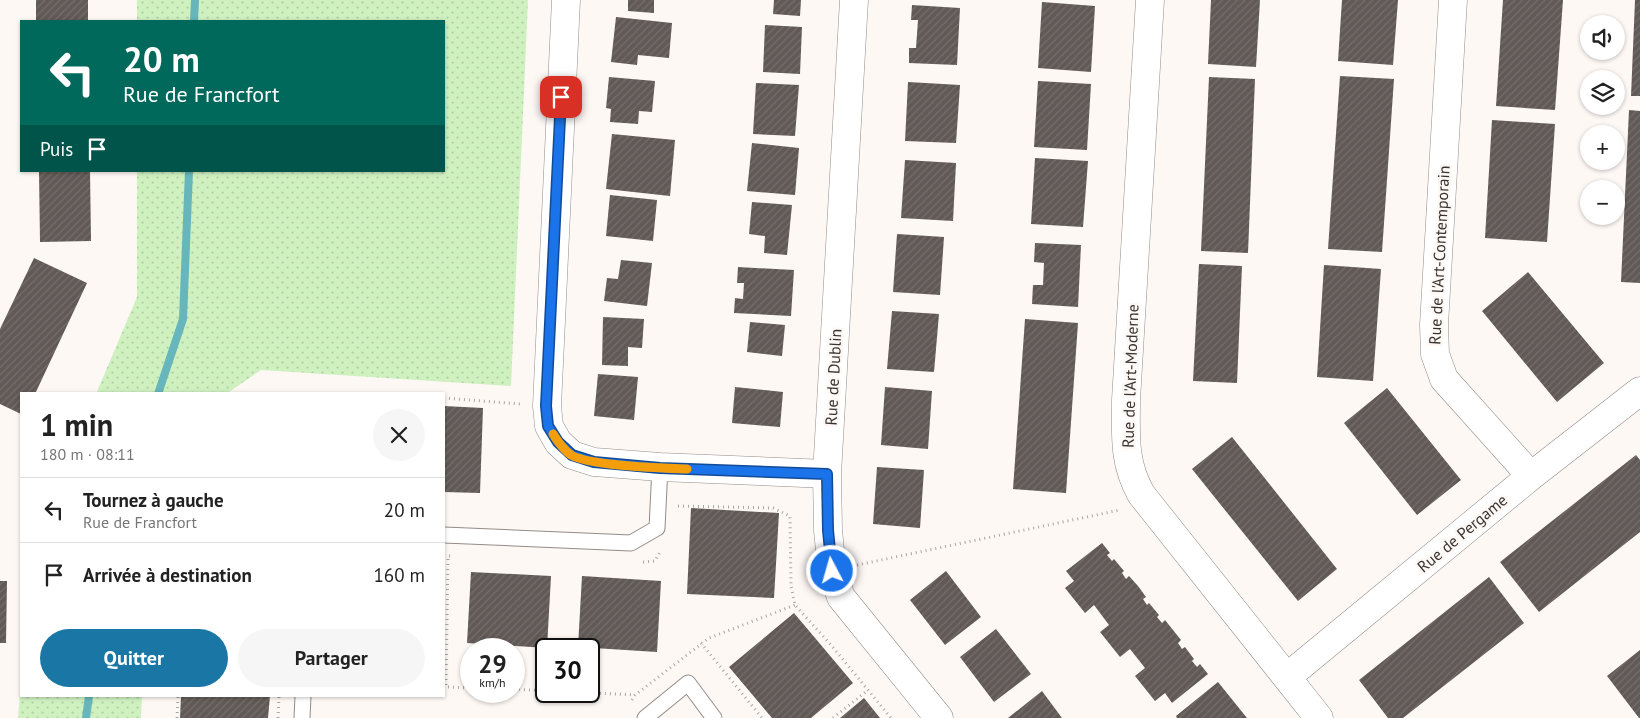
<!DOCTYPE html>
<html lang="fr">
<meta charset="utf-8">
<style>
:root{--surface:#fff;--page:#f6f6f6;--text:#222;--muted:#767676;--line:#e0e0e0;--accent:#1a77a5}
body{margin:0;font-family:"PT Sans",sans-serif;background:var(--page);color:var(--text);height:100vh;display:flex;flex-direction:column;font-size:19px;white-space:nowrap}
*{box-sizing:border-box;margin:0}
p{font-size:16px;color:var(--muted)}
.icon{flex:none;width:28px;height:28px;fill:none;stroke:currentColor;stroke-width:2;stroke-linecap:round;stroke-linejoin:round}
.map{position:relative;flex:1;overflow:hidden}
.side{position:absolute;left:20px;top:392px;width:425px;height:305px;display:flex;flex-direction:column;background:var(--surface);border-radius:0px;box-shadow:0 1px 4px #0004}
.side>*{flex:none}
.hud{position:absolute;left:20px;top:20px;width:425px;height:152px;border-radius:0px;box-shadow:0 1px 4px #0004;background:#00695c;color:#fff;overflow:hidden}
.controls{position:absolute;left:1580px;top:15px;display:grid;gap:10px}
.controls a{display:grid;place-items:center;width:45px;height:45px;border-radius:50%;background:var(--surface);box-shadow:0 1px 4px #0004;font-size:25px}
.speed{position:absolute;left:460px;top:638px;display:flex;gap:10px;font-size:25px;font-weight:700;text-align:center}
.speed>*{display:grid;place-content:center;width:65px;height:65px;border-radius:50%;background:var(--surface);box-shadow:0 1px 4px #0004;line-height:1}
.speed small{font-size:12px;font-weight:400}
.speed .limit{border:2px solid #111;border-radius:8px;background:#fff;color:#111}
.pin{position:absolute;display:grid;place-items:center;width:42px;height:42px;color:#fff;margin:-21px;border-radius:10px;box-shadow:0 2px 8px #0006}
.me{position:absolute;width:55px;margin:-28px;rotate:354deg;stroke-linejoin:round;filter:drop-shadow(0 0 4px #0008)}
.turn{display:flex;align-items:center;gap:18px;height:105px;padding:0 20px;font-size:22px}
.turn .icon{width:65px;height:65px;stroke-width:2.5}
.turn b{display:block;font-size:35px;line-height:42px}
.then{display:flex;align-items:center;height:48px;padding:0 20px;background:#0003;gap:10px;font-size:19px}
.round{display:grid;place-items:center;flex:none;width:52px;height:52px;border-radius:26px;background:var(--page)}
.headline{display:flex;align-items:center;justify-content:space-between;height:85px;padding:0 20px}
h1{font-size:30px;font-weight:700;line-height:38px}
.action{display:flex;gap:10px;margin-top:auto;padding:10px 20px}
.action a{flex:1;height:58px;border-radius:30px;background:var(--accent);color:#fff;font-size:20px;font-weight:700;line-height:58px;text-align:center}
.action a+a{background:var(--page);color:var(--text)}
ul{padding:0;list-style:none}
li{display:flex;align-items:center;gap:15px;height:65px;padding:0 20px;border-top:1px solid var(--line)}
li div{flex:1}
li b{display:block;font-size:19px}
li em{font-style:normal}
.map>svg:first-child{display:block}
.grass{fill:url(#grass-dots)}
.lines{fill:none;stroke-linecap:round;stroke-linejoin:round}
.stream{stroke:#66b6bb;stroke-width:8}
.building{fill:url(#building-hatch)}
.lane-casing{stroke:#938c88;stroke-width:17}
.street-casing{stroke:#938c88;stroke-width:29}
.path{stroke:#aaa5a3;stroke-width:3;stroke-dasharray:1 4;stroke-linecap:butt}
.lane{stroke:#fff;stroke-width:15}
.street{stroke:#fff;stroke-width:28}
.route-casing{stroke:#114b97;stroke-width:12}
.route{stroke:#1a73e8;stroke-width:9}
.slow{stroke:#f59e0b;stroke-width:9}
.labels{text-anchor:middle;stroke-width:5;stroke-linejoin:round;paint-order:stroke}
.street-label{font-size:16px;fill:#363332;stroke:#fef8f5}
</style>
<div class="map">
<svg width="1640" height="718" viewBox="0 0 1640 718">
<defs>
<pattern id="grass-dots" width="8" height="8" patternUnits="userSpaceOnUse" patternTransform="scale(1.25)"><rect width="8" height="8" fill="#cff1c0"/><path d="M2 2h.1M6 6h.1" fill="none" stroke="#b2cfa5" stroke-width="1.8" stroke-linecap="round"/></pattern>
<pattern id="building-hatch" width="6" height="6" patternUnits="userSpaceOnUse" patternTransform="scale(1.25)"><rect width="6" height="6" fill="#605956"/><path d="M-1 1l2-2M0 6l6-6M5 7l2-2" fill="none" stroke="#746e6c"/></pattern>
</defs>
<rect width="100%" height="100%" fill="#fef8f5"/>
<path class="grass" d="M137,0H528L511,386L261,370L226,394H96L137,297V171H444V21H137Z
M21,680V696H142L141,718H18Z"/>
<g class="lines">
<path class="stream" d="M194,21L195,0
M158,394L183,319L189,171
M86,718L89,696"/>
</g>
<path class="building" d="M36,0H88V21H36Z
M628,0H654V13L628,11Z
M774,0H801L800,16L773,14Z
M1211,0H1260L1256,67L1208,64Z
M1342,0H1398L1393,65L1338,61Z
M1503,0H1563L1555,110L1496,106Z
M1635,0H1640V96H1631Z
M1042,2L1095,6L1091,72L1038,68Z
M912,5L960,8L957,65L909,63V48H916L918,20H911Z
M616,17L672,23L669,58L638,55L637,65L611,62Z
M765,25L802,27L800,74L763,72Z
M1340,76L1394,79L1382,252L1328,249Z
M609,77L655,81L652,112L639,111L638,124L610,122L611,109L606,108Z
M1209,77L1255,79L1248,253L1201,251Z
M1038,81L1091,84L1087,150L1034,147Z
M908,82L960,85L956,143L905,141Z
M756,83L799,85L795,136L753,134Z
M1629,110L1640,111V283L1621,282Z
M1492,120L1555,124L1547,242L1485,238Z
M612,134L675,140L670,196L606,189Z
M752,143L799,148L795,195L747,191Z
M1035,158L1088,161L1083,227L1031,224Z
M905,160L956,163L953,221L901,218Z
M39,171H90L91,241L40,242Z
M610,195L657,200L653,241L606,236Z
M752,202L792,205L787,255L764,253L765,236L749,234Z
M897,234L944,237L940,295L893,292Z
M1035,243L1081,245L1078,307L1032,304L1033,285H1043L1044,263L1034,262Z
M34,258L87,283L35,394H21V414L0,404V329Z
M621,260L652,263L647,306L604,301L607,278L618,279Z
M1199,264L1242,266L1237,383L1193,381Z
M1324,265L1381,269L1373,381L1317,377Z
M738,267L794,270L791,316L734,313L735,298L743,299L744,283H737Z
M1528,272L1604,363L1557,402L1482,311Z
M892,311L939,314L934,372L887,369Z
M603,317L644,319L642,348L628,347V366L602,365Z
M1025,319L1078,323L1066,493L1013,489Z
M750,322L785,325L782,356L747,352Z
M598,374L638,377L634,420L594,416Z
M735,387L783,392L780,427L732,423Z
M885,387L932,391L928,449L881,445Z
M1387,388L1461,480L1417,515L1344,423Z
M444,406L483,408L480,493L444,492Z
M1232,437L1337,569L1298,601L1192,469Z
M1636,455L1640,460V532L1539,612L1500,562Z
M877,467L924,470L920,528L873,524Z
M691,508L779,513L774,598L687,594Z
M1102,543L1110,553L1107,555L1112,561L1114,559L1124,571L1122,573L1126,579L1129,576L1138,586L1146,597L1143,599L1147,605L1149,603L1159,615L1157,617L1162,623L1165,620L1181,640L1178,643L1182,649L1185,647L1194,659L1192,661L1197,667L1200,664L1208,674L1172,703L1165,693L1155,701L1135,676L1145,668L1130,649L1120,657L1100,632L1109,625L1094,605L1085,613L1065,588L1074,581L1066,571Z
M946,571L981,617L945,645L910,600Z
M471,572L551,576L547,648L467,643Z
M582,576L661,581L657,652L578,647Z
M1489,577L1524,623L1403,718H1388L1359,680Z
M0,581H7L6,643H0Z
M794,613L853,683L811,718H772L729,667Z
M996,629L1031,674L994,702L960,657Z
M1640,650V718H1639L1607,676Z
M1218,682L1247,718H1177L1176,716Z
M1042,691L1062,718H1008Z
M181,696H270L268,718H180Z
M864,698L880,718H840Z"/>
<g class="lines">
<defs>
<path id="lane" d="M444,535L631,543L657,528L660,467
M302,718L303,696
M645,718L688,683L714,718"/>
<path id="street" d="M566,0L547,406L549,426L558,442L572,455L594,462L660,467L827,474
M854,0L827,474L828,530L832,571L841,597L939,718
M1150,0L1126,400C1126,436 1123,461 1141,494L1319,718
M1453,0L1434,325L1435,354L1444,379L1531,476
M1287,677L1531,476L1640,391"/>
</defs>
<use href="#lane" class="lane-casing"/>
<use href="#street" class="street-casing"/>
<path class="path" d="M444,398L520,404
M678,506L773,508L790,516L791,586L795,605L831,645L891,718
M450,556H448L446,687L471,688
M643,562L655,561L661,550
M857,565L1120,510
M701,643L762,718
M514,689L546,691
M555,691L635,695
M632,700L635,695L709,638L795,605
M177,718L178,696
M278,718L279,696
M833,718L868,690"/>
<use href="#lane" class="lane"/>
<use href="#street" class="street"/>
</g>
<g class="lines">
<defs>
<path id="route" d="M561,97L546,406L548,426L558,442L572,455L594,462L660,468L827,474L828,530L832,571"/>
</defs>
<use href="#route" class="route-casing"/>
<use href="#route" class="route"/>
<path class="slow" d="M553,434C558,442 564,450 571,455C589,466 663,468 687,469"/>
</g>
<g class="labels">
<g class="street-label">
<text transform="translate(1439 255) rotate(-87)" y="6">Rue de l'Art-Contemporain</text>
<text transform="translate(1130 376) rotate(-88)" y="6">Rue de l'Art-Moderne</text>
<text transform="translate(833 377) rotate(-87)" y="6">Rue de Dublin</text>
<text transform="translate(1462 533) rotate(-40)" y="6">Rue de Pergame</text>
</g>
</g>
</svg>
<div class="controls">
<a><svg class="icon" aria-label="sound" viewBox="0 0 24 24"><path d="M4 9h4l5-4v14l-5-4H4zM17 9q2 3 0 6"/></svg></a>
<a><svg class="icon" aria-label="layers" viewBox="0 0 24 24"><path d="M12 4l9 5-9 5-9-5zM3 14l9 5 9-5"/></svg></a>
<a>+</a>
<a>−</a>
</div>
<div class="speed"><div>29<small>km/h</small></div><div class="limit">30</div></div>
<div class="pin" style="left:561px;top:97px;background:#d93025"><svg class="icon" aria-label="arrive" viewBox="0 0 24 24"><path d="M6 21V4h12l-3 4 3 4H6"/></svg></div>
<svg class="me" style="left:832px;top:571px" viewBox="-20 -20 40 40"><circle r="17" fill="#1a73e8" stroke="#fff" stroke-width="3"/><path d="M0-11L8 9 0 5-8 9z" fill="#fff"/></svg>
<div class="hud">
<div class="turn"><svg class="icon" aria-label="left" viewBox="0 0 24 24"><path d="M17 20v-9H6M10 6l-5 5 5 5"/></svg><div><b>20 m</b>Rue de Francfort</div></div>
<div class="then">Puis<svg class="icon" aria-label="arrive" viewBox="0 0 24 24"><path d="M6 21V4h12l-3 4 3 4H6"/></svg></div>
</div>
<section class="side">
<div class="headline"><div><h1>1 min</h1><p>180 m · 08:11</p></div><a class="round"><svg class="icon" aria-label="close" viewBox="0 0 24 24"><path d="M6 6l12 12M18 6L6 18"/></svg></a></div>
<ul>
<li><svg class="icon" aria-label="left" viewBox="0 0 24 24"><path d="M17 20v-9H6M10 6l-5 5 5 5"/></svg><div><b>Tournez à gauche</b><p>Rue de Francfort</p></div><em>20 m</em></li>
<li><svg class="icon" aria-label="arrive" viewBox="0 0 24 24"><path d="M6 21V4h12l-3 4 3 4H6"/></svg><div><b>Arrivée à destination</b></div><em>160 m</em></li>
</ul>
<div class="action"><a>Quitter</a><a>Partager</a></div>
</section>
</div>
